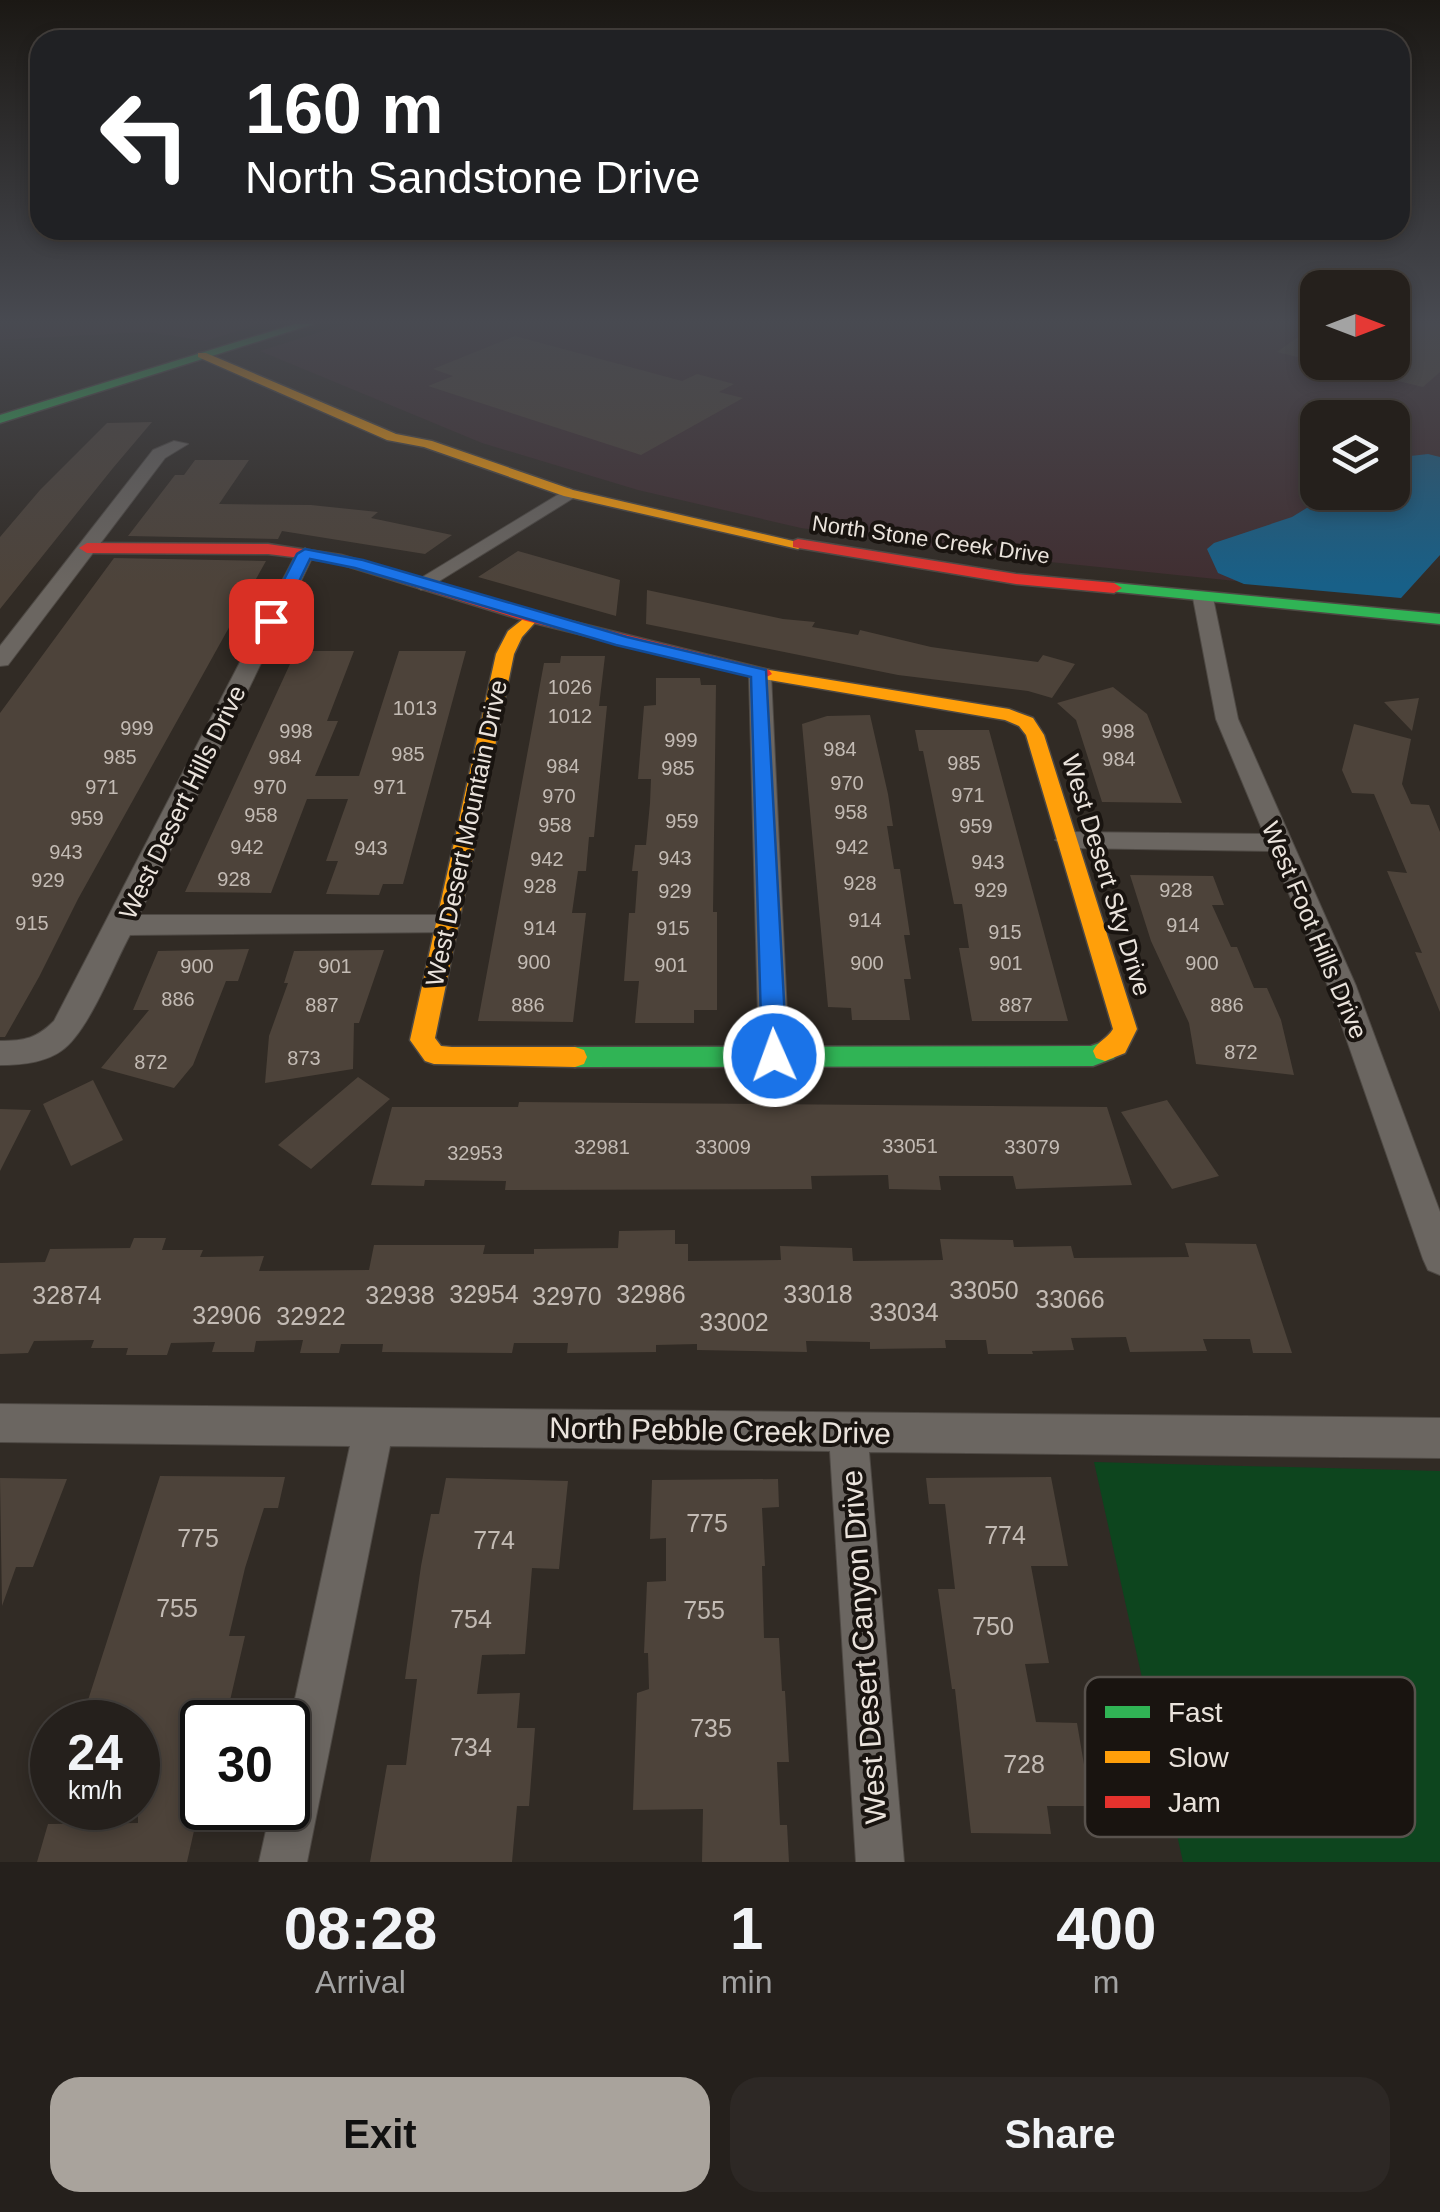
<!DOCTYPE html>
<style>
:root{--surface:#25201c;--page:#2d2825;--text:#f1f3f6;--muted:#a3a3a3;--line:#423e3b;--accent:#a9a39c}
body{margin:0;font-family:Arial,sans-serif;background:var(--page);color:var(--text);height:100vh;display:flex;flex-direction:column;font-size:38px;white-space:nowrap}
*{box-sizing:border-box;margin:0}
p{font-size:32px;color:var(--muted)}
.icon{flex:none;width:55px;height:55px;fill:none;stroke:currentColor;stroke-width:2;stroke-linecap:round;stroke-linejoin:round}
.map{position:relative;height:1862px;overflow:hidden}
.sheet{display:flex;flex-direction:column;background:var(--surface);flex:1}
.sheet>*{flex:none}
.top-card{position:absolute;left:30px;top:30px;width:1380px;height:210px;border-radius:30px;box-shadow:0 5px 15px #0003,0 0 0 2px var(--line);background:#202124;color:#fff;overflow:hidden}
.needle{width:65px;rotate:90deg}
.tools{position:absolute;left:1300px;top:270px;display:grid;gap:20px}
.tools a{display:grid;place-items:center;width:110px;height:110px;border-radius:20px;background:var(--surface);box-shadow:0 5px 15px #0003,0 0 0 2px var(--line);font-size:50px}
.speed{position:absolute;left:30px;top:1700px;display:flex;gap:20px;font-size:50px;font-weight:700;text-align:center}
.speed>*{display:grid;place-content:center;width:130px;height:130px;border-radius:50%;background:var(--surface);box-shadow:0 5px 15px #0003,0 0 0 2px var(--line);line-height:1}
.speed small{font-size:25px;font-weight:400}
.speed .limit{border:5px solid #111;border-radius:15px;background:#fff;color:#111}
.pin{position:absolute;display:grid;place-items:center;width:85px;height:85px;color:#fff;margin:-42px;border-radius:20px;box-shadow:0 5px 15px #0006}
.me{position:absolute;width:110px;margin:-55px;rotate:358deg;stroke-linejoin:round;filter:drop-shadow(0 0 8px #0008)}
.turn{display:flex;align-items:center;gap:35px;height:210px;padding:0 50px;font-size:45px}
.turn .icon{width:130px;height:130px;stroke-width:2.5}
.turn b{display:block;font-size:70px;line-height:85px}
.eta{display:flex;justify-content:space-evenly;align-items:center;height:170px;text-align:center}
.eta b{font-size:60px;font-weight:600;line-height:70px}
.button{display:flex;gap:20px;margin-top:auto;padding:20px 50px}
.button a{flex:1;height:115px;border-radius:30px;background:var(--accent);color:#111;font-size:40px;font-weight:600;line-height:115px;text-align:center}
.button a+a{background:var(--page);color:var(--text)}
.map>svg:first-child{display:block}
.commercial{fill:#402e31;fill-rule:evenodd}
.green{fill:#0d451e}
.water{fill:#186088}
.building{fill:#4d433a}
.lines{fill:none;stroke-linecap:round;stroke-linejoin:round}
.street-casing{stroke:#4e4944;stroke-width:2}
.fast-casing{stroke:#4e4944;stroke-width:3}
.slow-casing{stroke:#4e4944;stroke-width:3}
.jam-casing{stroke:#4e4944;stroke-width:3}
.street{fill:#6b6661;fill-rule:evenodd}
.fast{fill:#30b455;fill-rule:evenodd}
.slow{fill:#ff9f0a;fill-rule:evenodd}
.jam{fill:#e5322d;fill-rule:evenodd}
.route{fill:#1a73e8;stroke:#114b97;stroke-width:2.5}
.labels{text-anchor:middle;stroke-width:8;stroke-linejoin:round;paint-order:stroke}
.number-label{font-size:20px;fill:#c3bbb4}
.far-street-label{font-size:22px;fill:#eae3dc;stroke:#191410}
.street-label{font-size:25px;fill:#eae3dc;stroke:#191410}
.near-number-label{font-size:25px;fill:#c3bbb4}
.near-street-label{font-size:30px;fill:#eae3dc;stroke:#191410}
.key{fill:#191410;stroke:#58524d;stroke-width:2.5}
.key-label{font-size:28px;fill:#eae3dc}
</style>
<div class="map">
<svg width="1440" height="1862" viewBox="0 0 1440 1862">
<rect width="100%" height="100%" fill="#312b25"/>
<path class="commercial" d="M0,324H259L206,341L147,332L0,340Z
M345,324H1317L1318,362H1392L1393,324H1440V555L1401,598L982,555L801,528L638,490L482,443L260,351ZM1318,418H1392V492H1318Z"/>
<path class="green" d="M1094,1462L1440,1471V1862H1183Z"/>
<path class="water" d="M1428,454L1440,457V555L1401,598L1244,584L1218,573L1207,549L1214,543L1292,517L1331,493L1392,492L1393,458Z"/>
<path class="building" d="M1318,324V362L1277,352L1316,324Z
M1392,324H1440V372L1423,387L1352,370L1353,362H1392Z
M515,336L682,381L697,374L734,384L719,392L743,398L641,455L428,386L453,376L433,369Z
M152,422L113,468L0,609V537L40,490L107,423Z
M195,460H249L219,504L311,505L378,512L371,518L452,535L425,554L282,531L278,539L128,536L175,475H184Z
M518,551L620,580L616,616L478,577Z
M114,558L266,561L78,899L39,977L5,1037H0V713Z
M647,590L783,619L815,622L812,627L858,635L860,630L931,647L1038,662L1043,655L1075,664L1052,698L1028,691L898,675L646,624Z
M296,651H354L327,721H338L315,776H359L399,651H466L403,884H383L379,895L326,894L338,861H326L348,799H307L271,893L185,892Z
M561,656H605L599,706H607L594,837H589L586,871H578L572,913H586L573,1022L478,1021L544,663H560Z
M656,678H700L701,685H716L713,912H717V1010H694V1023H635L639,981H624L629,913H635L638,871H632L635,845H646L650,803L651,779H638L644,706L656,705Z
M1113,687L1147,714L1182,803L1102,802L1076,720L1057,703Z
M1419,698L1412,731L1384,702Z
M870,715L888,794L893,826H887L894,869H900L910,935H904L911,979H904L910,1020H852L851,1008L828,1007L802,724L827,716Z
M1354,724L1411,739L1402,784L1411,804L1429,805L1440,832V1012L1415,952L1422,953L1387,871L1407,873L1374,794L1352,793L1342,770Z
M915,730H989L1068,1021H972L959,948H969L962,904H954L923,751H919Z
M1130,875L1213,876L1224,905H1212L1231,947H1237L1254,988H1267L1281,1020L1294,1075L1196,1064L1189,1023L1151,941Z
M249,949L238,981H226L193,1065L174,1088L101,1068L149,1010H133L158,951Z
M384,950L359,1023H354L353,1069L265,1083L269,1036L288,983H284L294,951Z
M358,1077L390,1099L311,1169L278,1145Z
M93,1080L123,1140L71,1166L43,1104Z
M1167,1100L1219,1176L1172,1189L1121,1112Z
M519,1102L1107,1107L1132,1185L1016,1189L1013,1176H939L941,1190L889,1189L888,1175L811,1176L812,1189L505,1190L506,1181L425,1180L424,1186L371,1185L392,1107H518Z
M0,1109L31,1110L0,1171Z
M675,1230V1244H688V1261L781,1260L780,1246L852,1248L853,1261L943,1260L940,1239L1013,1240L1014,1247L1071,1246L1074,1258L1189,1257L1185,1243L1256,1244L1292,1353H1253L1250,1339H1203L1207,1351L1130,1352L1126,1337L1071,1338L1074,1350L1032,1351L1033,1354H988L986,1340H945L946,1348L870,1349V1342L806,1341L807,1352L697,1350V1344L656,1345V1352L567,1353L568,1343H514L512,1353L382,1352L383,1344H341L339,1353H300L303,1340L256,1341L254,1352H212L215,1342L171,1343L167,1355H126L128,1348H91L94,1340L34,1341L28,1353L0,1354V1263L45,1262L50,1249L130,1248L134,1238H166L162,1250H203L200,1257L264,1256L259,1271L369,1270L374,1245H485L483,1254H534V1249L618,1248L619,1231Z
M160,1476L285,1477L278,1508H264L245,1568L229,1636H245L225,1722H202V1747L182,1822H196L187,1862H37L48,1824L138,1823V1722H81Z
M1051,1477L1068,1566H1031L1049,1663L1025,1664L1036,1722L1077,1723L1091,1806H1047L1051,1834L971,1833L955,1689H952L938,1589H955L945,1504H929L926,1478Z
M0,1478L67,1479L33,1567H16L2,1606Z
M446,1478L568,1481L559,1569L532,1568L525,1654L482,1655L477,1694L520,1693L517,1728H535L529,1806H517L512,1862H370L387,1765H406L417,1679H405L421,1566L431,1514H439Z
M778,1479L779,1507L762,1508L765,1566H762L764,1638H779L782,1691H785L789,1762H777L780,1825H787L789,1862H702L703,1809L633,1810L637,1693L649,1689L648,1653H644L647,1582L666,1581V1538L650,1539L652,1480Z"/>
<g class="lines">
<defs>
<path id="street" d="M174,441L188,444L165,458L8,665L0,666V646L153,450Z
M569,488L578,493L575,497L428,588L421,590L411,584Z
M305,548L314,554L139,915H446L456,918L460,925L456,932L130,935C114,964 88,1033 61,1051C44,1063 20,1065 0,1065V1041C25,1041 37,1038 54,1021L296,554Z
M1203,592L1213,598L1238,719L1356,986L1440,1212V1275L1428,1270L1423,1259L1328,986L1271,851L1068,848L1055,840L1068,832L1264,834L1216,719L1193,598Z
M760,668L771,674L789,1056L785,1064L774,1068L763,1064L759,1056L749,674Z
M0,1404L1440,1418V1458L869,1452L904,1862H856L830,1451L390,1446L307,1862H259L271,1808H288V1731L350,1446L0,1442Z"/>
<path id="fast" d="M295,324H313L0,423V415Z
M1114,583L1440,614V624L1108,591V585Z
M1105,1041L1114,1044L1117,1051L1114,1058L1093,1066L575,1067L566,1064L563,1057L566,1050L575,1047L1091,1046Z"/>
<path id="slow" d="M198,353H206L396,434L432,441L573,490L806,544L798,549L564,496L424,447L387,440L198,357Z
M532,612L540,617L522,637L514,654L435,1038L441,1046L452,1047H575L584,1050L587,1057L584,1064L575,1067L434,1064L425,1061L410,1040L496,654L508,631Z
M763,669L1009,709L1033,718L1044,735L1137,1029L1125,1053L1105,1061L1096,1058L1093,1051C1098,1041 1107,1039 1113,1029L1026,735L1019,726L1005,720L757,678L754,674Z"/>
<path id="jam" d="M798,539L1016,574L1114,583L1122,588L1114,593L1016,584L793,547V541Z
M268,544L341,555L538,613L769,670L772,674L763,679L526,621L334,562L268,554L87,553L79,548L87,543Z"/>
</defs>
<use href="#street" class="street-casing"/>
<use href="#fast" class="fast-casing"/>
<use href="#slow" class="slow-casing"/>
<use href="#jam" class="jam-casing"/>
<use href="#street" class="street"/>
<use href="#fast" class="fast"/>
<use href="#slow" class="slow"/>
<use href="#jam" class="jam"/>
</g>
<linearGradient id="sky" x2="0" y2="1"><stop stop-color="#1b1814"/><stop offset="0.55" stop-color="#484a51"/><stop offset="1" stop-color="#484a51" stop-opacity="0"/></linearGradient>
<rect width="1440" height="585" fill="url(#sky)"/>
<path class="route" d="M305,549L363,560L627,637L766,670L787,1056L783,1062H765L762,1056L751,677L616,645L355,568L310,559L280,621L265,625L263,621L297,554Z"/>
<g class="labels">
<g class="number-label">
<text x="570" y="694">1026</text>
<text x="415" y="715">1013</text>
<text x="570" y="723">1012</text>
<text x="137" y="735">999</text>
<text x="296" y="738">998</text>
<text x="1118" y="738">998</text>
<text x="681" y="747">999</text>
<text x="840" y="756">984</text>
<text x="408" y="761">985</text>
<text x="120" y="764">985</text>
<text x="285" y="764">984</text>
<text x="1119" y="766">984</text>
<text x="964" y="770">985</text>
<text x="563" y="773">984</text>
<text x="678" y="775">985</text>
<text x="847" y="790">970</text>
<text x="102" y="794">971</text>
<text x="270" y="794">970</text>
<text x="390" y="794">971</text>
<text x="968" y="802">971</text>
<text x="559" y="803">970</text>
<text x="851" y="819">958</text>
<text x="261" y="822">958</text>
<text x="87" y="825">959</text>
<text x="682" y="828">959</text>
<text x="555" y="832">958</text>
<text x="976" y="833">959</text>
<text x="247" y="854">942</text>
<text x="852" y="854">942</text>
<text x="371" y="855">943</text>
<text x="66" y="859">943</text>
<text x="675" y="865">943</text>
<text x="547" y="866">942</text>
<text x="988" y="869">943</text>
<text x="234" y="886">928</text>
<text x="48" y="887">929</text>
<text x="860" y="890">928</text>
<text x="540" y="893">928</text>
<text x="991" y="897">929</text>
<text x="1176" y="897">928</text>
<text x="675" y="898">929</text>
<text x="865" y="927">914</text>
<text x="32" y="930">915</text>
<text x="1183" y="932">914</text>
<text x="540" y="935">914</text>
<text x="673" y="935">915</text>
<text x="1005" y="939">915</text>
<text x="534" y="969">900</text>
<text x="867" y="970">900</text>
<text x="1006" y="970">901</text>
<text x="1202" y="970">900</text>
<text x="671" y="972">901</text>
<text x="197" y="973">900</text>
<text x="335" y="973">901</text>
<text x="178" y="1006">886</text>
<text x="322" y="1012">887</text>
<text x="528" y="1012">886</text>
<text x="1016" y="1012">887</text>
<text x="1227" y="1012">886</text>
<text x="1241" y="1059">872</text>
<text x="304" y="1065">873</text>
<text x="151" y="1069">872</text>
<text x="910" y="1153">33051</text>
<text x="602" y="1154">32981</text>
<text x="723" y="1154">33009</text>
<text x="1032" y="1154">33079</text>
<text x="475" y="1160">32953</text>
</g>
<g class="far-street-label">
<text transform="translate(931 539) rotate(8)" y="8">North Stone Creek Drive</text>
</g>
<g class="street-label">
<text transform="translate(182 802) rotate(-64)" y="9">West Desert Hills Drive</text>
<text transform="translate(466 833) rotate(-78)" y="9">West Desert Mountain Drive</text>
<text transform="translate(1107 875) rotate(73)" y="9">West Desert Sky Drive</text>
<text transform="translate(1315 930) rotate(67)" y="9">West Foot Hills Drive</text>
</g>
<g class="near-number-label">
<text x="984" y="1299">33050</text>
<text x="484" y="1303">32954</text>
<text x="651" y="1303">32986</text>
<text x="818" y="1303">33018</text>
<text x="67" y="1304">32874</text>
<text x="400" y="1304">32938</text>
<text x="567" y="1305">32970</text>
<text x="1070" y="1308">33066</text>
<text x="904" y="1321">33034</text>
<text x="227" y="1324">32906</text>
<text x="311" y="1325">32922</text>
<text x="734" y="1331">33002</text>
<text x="707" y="1532">775</text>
<text x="1005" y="1544">774</text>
<text x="198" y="1547">775</text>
<text x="494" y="1549">774</text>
<text x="177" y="1617">755</text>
<text x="704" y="1619">755</text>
<text x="471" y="1628">754</text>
<text x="993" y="1635">750</text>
<text x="711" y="1737">735</text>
<text x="471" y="1756">734</text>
<text x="1024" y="1773">728</text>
</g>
<g class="near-street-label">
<text transform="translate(720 1431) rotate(1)" y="10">North Pebble Creek Drive</text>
<text transform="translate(864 1647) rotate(-94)" y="10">West Desert Canyon Drive</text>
</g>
</g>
<rect x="1085" y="1677" width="330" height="160" rx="15" class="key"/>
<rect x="1105" y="1706" width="45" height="12" fill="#30b455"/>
<rect x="1105" y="1751" width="45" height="12" fill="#ff9f0a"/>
<rect x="1105" y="1796" width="45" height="12" fill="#e5322d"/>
<g class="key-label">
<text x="1168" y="1722">Fast</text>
<text x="1168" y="1767">Slow</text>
<text x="1168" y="1812">Jam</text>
</g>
</svg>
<div class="tools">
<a><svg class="needle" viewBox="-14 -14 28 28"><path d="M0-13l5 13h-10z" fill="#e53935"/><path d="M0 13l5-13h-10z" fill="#a3a3a3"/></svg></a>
<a><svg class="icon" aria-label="layers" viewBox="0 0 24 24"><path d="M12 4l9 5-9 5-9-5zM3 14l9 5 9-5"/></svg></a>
</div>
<div class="speed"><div>24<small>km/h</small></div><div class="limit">30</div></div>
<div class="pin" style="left:271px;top:621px;background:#d93025"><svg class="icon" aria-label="arrive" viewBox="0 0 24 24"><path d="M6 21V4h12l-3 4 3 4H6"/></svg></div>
<svg class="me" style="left:774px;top:1056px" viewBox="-20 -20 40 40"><circle r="17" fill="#1a73e8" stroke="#fff" stroke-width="3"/><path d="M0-11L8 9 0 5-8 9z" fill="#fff"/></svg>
<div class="top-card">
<div class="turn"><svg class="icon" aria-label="left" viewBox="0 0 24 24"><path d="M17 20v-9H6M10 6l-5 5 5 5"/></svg><div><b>160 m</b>North Sandstone Drive</div></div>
</div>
</div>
<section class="sheet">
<div class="eta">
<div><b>08:28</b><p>Arrival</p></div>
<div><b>1</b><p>min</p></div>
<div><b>400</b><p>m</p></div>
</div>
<div class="button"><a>Exit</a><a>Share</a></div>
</section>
